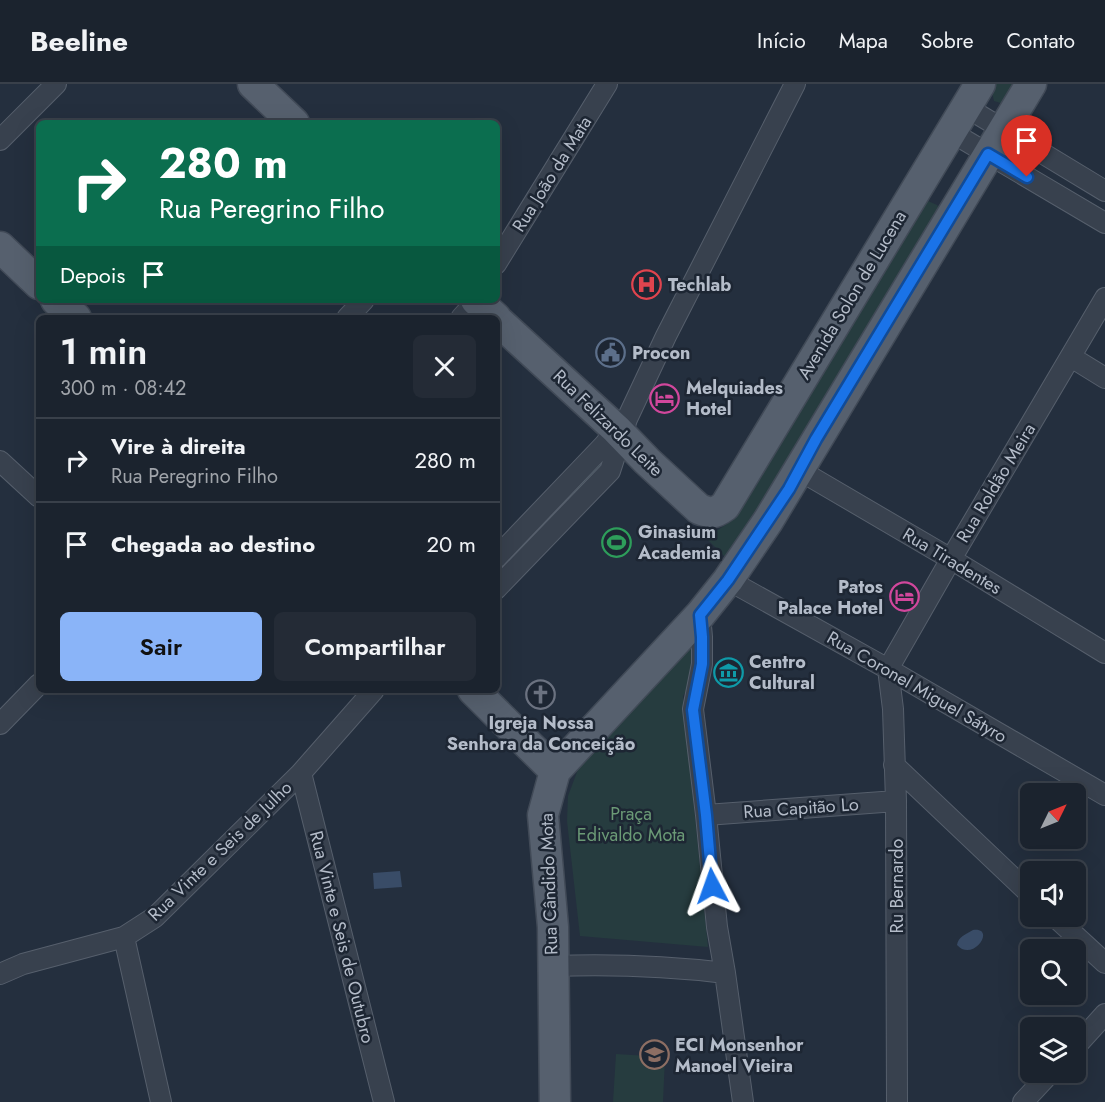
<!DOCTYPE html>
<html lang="pt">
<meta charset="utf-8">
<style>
:root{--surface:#1b232e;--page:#242b36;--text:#f1f3f6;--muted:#a0a4aa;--line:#39404a;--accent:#8ab4f8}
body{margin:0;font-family:Jost,sans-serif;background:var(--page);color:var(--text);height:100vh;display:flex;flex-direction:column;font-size:22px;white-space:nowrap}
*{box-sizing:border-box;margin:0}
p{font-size:20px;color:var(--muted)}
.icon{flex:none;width:33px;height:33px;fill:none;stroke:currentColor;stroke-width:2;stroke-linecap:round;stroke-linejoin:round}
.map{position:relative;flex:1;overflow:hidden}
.side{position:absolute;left:36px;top:231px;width:464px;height:378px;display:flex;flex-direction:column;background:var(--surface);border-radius:9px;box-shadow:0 6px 24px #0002,0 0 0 2px var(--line)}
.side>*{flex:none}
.banner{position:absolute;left:36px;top:36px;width:464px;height:183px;border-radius:9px;box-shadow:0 6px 24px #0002,0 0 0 2px var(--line);background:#0b6e4f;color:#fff;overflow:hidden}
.needle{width:39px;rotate:47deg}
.tools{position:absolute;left:1020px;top:699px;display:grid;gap:12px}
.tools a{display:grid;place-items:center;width:66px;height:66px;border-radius:9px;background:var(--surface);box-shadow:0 6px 24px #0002,0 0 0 2px var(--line);font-size:30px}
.pin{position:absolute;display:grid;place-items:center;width:51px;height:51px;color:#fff;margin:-62px -26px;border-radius:50% 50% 50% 0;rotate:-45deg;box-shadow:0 0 6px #0007}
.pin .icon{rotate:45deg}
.me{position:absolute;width:66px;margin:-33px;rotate:356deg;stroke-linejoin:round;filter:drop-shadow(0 0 4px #0008)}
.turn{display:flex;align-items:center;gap:21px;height:126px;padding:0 24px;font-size:27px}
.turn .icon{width:78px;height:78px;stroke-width:2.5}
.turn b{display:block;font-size:42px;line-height:51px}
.then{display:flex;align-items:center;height:57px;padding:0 24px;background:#0003;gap:12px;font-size:22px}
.round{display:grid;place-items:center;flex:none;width:63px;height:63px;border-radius:9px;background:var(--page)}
.overview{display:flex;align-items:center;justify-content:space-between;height:102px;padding:0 24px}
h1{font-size:36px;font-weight:600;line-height:45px}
.button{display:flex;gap:12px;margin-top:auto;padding:12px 24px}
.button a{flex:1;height:69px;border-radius:9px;background:var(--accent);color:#111;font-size:24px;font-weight:600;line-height:69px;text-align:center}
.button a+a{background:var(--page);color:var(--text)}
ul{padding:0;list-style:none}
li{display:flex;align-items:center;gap:18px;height:84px;padding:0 24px;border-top:2px solid var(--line)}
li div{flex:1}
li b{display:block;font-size:22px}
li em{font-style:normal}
header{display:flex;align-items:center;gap:36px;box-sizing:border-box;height:84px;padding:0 30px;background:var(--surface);border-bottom:2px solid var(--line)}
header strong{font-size:28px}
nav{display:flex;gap:33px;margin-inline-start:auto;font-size:21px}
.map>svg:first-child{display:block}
.green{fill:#263c3f}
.water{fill:#394c67}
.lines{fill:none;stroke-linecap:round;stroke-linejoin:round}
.minor-casing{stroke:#565f6c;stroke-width:22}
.primary-casing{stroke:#414a57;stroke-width:33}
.minor{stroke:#38414e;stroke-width:20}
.primary{stroke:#56606e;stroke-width:30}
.route-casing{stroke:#114b97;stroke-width:15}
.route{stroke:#1a73e8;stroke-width:10}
.labels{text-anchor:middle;stroke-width:5;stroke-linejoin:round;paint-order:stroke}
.street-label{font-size:18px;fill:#b4bcc9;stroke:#1d2633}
.poi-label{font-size:18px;font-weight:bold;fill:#b4bcc9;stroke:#1d2633;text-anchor:start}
.park-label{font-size:18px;fill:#6b9a76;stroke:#1d2633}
</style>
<header>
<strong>Beeline</strong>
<nav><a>Início</a><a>Mapa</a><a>Sobre</a><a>Contato</a></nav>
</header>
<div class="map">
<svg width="1105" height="1018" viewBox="0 0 1105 1018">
<rect width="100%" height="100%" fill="#242f3e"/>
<path class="green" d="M993,0H1023L1004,20L994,17L991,4Z
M928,117L937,121L941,126L734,465L725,473L706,454L734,435L917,121Z
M605,367L606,388L497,500V479Z
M698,559L699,586L683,612L708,863L580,852L567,737L568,712L580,680L606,654L680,571Z
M616,970L665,973L663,1018H613Z"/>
<path class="water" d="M400,787L402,803L374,805L373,789Z
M973,846C997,843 973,879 957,861C958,853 966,850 973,846Z"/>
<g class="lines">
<defs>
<path id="minor" d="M966,23L1105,107
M951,48L1105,139
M0,56L56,0
M496,180L607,0
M347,234L364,216
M461,234L470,224L474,216
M1071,273L1105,294
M0,377L39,413
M799,386L951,475L1105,569
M496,474L604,361L620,341
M728,496L888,585L1105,711
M496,505L610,387L627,335L666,252L795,0
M700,531L702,553V580L693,625L706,731L717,843L725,889L743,1018
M888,585L893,625L896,717L897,1018
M888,585L951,475L1105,214
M0,640L39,600
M894,681L1030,810
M301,689L384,1018
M706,731L896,717
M1054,832L1105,879
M124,853L161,1018
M553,882C610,880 668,882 725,889
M0,890L23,880L124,853L155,833L301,689L374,606
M1076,962L1105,930
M1023,1018L1051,988"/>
<path id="primary" d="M253,0L294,39
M0,163L39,200
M56,216L76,234
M476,216L496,234
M496,235L616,345L647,377L699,425C712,430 714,430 725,422L980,0
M473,606L555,687
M555,1018L553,843L543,731L555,687L700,531L728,496L768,437L1031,0"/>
</defs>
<use href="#minor" class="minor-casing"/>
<use href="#primary" class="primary-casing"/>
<use href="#minor" class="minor"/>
<use href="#primary" class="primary"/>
</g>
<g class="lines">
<defs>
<path id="route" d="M712,802L706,731L693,626L702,580V553L700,531L728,496L789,405L816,355L988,70L1027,93"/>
</defs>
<use href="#route" class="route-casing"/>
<use href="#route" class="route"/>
</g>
<defs>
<symbol id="hospital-ring" viewBox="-11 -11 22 22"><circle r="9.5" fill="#1d2633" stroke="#e0444e" stroke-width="1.5"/><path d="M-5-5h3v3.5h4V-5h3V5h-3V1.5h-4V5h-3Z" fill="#e0444e"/></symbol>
<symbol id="civic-ring" viewBox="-11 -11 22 22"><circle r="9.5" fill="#1d2633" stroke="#5c6f8a" stroke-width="1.5"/><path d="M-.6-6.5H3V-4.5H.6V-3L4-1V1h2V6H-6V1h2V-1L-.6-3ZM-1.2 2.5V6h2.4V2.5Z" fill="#5c6f8a"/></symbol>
<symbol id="hotel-ring" viewBox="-11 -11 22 22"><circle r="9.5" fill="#1d2633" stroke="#d1479c" stroke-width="1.5"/><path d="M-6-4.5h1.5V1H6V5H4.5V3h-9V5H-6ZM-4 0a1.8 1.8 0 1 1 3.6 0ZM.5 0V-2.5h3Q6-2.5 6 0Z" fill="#d1479c"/></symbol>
<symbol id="stadium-ring" viewBox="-11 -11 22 22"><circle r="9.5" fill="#1d2633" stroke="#2e9e5b" stroke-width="1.5"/><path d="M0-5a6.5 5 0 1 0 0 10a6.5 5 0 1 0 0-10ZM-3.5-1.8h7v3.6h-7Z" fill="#2e9e5b"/></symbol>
<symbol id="museum-ring" viewBox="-11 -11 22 22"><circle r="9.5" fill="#1d2633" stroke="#0f9aa8" stroke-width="1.5"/><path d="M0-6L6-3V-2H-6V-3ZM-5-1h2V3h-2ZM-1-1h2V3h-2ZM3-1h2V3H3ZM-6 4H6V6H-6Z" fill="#0f9aa8"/></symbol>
<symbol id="church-ring" viewBox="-11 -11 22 22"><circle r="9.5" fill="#1d2633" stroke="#6b7280" stroke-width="1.5"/><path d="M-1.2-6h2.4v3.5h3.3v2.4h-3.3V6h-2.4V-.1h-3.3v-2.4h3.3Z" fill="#6b7280"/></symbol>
<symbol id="school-ring" viewBox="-11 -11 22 22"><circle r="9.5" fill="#1d2633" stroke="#8d6e63" stroke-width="1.5"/><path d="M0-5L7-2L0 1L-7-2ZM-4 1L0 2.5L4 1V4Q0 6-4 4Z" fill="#8d6e63"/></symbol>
</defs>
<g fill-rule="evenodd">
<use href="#hospital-ring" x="630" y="184" width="33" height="33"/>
<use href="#civic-ring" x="594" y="252" width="33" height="33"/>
<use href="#hotel-ring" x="648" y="298" width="33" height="33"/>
<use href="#stadium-ring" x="600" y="442" width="33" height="33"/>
<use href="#hotel-ring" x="888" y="496" width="33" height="33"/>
<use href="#museum-ring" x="712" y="572" width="33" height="33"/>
<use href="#church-ring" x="524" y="594" width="33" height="33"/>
<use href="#school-ring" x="638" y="954" width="33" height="33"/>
</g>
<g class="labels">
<g class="street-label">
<text transform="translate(552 90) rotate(-58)" y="6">Rua João da Mata</text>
<text transform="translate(852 211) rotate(-59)" y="6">Avenida Solon de Lucena</text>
<text transform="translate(608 339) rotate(44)" y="6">Rua Felizardo Leite</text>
<text transform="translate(996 399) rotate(-59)" y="6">Rua Roldão Meira</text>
<text transform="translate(952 477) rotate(31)" y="6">Rua Tiradentes</text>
<text transform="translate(917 603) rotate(30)" y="6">Rua Coronel Miguel Sátyro</text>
<text transform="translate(801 724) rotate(-4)" y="6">Rua Capitão Lo</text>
<text transform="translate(220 767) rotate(-44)" y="6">Rua Vinte e Seis de Julho</text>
<text transform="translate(549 800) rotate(-92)" y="6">Rua Cândido Mota</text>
<text transform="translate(897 802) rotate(-90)" y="6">Ru Bernardo</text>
<text transform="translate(342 853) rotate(76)" y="6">Rua Vinte e Seis de Outubro</text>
</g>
<g class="poi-label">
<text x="668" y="207">Techlab</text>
<text x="632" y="275">Procon</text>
<text x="686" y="310">Melquiades<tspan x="686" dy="21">Hotel</tspan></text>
<text x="638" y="454">Ginasium<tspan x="638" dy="21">Academia</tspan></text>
<text x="883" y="509" text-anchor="end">Patos<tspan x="883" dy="21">Palace Hotel</tspan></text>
<text x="749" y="584">Centro<tspan x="749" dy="21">Cultural</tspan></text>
<text x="541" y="645" text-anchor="middle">Igreja Nossa<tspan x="541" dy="21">Senhora da Conceição</tspan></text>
<text x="675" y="967">ECI Monsenhor<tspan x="675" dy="21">Manoel Vieira</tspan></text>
</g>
<g class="park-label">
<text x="631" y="736">Praça<tspan x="631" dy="21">Edivaldo Mota</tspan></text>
</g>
</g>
</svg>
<div class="tools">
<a><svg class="needle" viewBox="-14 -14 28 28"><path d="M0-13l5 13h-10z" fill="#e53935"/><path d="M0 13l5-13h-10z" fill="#a0a4aa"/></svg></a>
<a><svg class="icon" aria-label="sound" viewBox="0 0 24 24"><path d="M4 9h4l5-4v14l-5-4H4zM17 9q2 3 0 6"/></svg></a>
<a><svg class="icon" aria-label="search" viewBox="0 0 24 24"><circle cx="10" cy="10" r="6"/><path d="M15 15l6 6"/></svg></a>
<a><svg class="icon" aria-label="layers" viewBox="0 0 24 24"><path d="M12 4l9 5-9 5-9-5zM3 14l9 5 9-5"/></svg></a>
</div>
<div class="pin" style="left:1027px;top:93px;background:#d93025"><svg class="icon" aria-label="arrive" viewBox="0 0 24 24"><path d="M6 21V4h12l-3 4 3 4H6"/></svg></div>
<svg class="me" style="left:712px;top:802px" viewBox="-20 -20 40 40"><path d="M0-17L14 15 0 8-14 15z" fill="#1a73e8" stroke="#fff" stroke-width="4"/></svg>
<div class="banner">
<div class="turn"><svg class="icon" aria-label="right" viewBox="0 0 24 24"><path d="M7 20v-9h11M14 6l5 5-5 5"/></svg><div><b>280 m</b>Rua Peregrino Filho</div></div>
<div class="then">Depois<svg class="icon" aria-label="arrive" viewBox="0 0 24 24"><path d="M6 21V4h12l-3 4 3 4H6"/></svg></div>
</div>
<section class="side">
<div class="overview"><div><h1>1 min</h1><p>300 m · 08:42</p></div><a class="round"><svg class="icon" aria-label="close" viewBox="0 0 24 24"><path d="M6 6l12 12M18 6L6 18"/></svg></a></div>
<ul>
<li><svg class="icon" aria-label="right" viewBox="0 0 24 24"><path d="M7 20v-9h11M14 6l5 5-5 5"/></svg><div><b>Vire à direita</b><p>Rua Peregrino Filho</p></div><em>280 m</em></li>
<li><svg class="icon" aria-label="arrive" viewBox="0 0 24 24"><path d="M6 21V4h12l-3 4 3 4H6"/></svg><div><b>Chegada ao destino</b></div><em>20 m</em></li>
</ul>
<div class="button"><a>Sair</a><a>Compartilhar</a></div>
</section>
</div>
